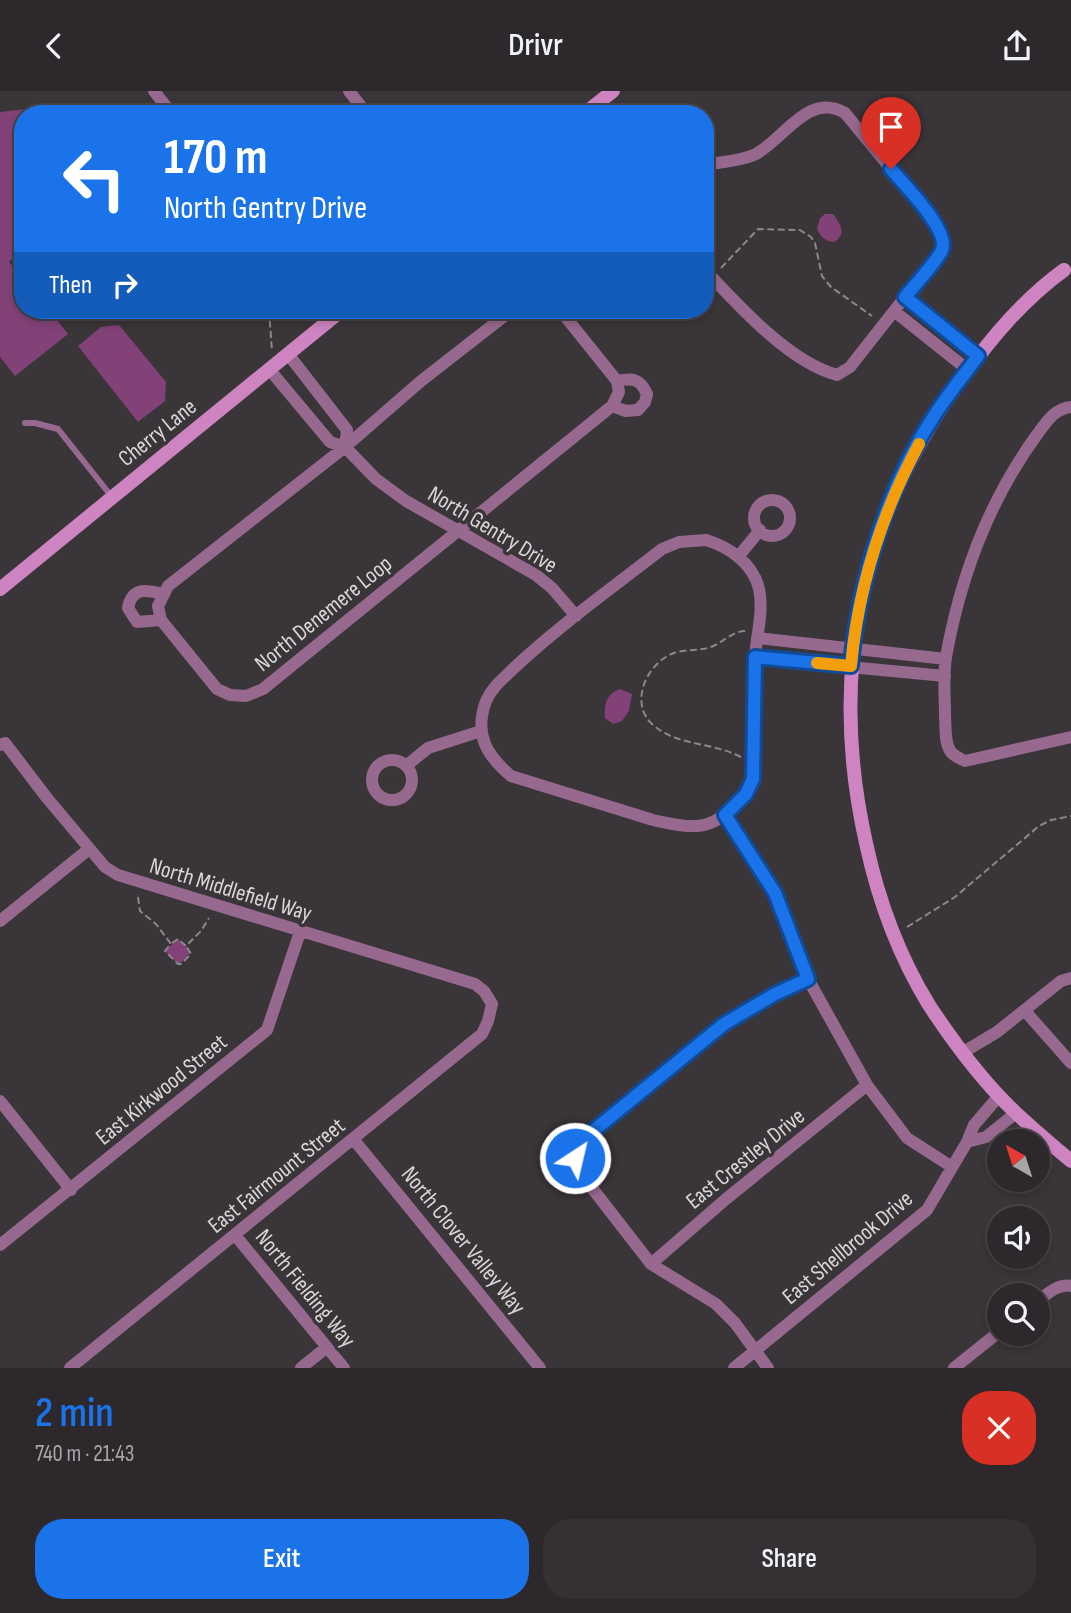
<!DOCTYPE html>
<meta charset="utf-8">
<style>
:root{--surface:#2c282b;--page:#343033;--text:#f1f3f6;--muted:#a6a6a9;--line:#484447;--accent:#1a73e8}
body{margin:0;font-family:"Sofia Sans Condensed",sans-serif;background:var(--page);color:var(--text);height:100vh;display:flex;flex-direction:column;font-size:26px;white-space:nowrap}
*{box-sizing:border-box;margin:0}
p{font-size:23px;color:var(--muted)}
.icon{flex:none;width:38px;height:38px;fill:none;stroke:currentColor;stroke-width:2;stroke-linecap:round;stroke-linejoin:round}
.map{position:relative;height:1277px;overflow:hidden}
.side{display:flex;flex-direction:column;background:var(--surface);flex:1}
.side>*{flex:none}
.guide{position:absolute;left:14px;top:14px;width:700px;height:214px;border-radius:28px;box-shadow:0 4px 10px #0003,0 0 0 2px var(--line);background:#1a73e8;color:#fff;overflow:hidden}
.needle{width:46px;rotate:321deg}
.controls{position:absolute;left:987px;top:1038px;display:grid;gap:14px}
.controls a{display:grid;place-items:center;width:63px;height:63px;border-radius:50%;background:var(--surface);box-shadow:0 4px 10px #0003,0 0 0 2px var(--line);font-size:35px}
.pin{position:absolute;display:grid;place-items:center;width:60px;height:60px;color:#fff;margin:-72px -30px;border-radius:50% 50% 50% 0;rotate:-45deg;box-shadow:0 0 7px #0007}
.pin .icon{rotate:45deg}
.me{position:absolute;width:77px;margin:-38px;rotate:35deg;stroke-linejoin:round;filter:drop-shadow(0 0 5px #0008)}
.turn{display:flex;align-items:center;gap:24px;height:147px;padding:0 35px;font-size:32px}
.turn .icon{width:91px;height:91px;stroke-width:2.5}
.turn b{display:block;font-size:49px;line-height:60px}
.then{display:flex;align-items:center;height:66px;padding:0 35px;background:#0003;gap:14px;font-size:26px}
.round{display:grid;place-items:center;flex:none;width:74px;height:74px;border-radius:28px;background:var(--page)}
.overview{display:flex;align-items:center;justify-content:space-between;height:119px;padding:0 35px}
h1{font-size:42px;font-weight:600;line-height:52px;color:var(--accent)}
.action{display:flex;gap:14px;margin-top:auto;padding:14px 35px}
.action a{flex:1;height:80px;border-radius:28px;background:var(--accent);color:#fff;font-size:28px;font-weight:600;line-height:80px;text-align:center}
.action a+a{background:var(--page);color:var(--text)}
header{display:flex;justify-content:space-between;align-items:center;height:91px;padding:0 35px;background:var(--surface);font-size:32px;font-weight:600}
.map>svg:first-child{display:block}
.green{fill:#824278}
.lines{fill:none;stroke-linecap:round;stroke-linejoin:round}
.path{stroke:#8b878b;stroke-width:2;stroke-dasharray:7 3.5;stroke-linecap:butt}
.lane{stroke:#97698f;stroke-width:6}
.street{stroke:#97698f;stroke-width:12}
.secondary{stroke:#cd84c0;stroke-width:14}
.route-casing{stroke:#114b97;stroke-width:18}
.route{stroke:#1a73e8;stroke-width:12}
.slow{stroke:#f59e0b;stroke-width:12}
.labels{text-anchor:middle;stroke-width:7;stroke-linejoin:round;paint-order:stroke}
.street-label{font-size:23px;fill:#d9d6d9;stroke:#3a3539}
</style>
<header><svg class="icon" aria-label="back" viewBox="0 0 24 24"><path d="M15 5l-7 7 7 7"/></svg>Drivr<svg class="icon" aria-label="share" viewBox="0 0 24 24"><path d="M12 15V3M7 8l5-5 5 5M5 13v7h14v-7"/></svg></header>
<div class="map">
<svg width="1071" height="1277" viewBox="0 0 1071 1277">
<rect width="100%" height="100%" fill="#3a3539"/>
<path class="green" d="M53,15L59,23H23V158L9,171L23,188V219H49L68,243L15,285L0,266V21Z
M825,123H833C841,134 847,143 834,151C824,150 821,146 817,138L820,127Z
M119,234L166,291L165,310L138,331L78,255L101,236Z
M620,598L632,603L629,620L622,630L613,633L605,627C604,613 606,603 620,598Z
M178,848L191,861L179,874L165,860Z"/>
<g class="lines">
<path class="path" d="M721,177L758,138L800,139L811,146L815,152L822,185L831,196L872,225
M269,219L272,260
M741,666C710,650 676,656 651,632C629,610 648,571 674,562C686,558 700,560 711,556C723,551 733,540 745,540
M138,806L140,820L156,833L171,853L165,860L178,873H181L191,863L186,855
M907,836L955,806L1039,735L1051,729L1071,725
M172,852L178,848L186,855L201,840L209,827"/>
<path class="lane" d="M25,332H35L58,338L112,406"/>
<path class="street" d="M154,0L172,23
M349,0L367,23
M705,74C720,71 740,70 754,64C784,49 808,0 845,22L938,135L943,146L942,159L850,276L837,284C789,271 739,215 705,179
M905,206L978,265
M512,219L421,290L345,356L168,495L158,515L161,529L217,598L230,604L246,605L263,598L612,315L619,301L617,290L560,219
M894,220L968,279
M288,263L347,339L345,356
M269,278L330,351L345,356L376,388L406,410L536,484L552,497L576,525
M612,315L626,320L638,319L645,311L647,303C640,287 632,287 617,290
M1071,316C1053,318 1046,332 1036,345C989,410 960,488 946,566C943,585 945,606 945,625C946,636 944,652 951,661C954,665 961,668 965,670L1071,646
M754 427a18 18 0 1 1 36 0a18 18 0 1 1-36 0Z
M706,449C729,456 753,472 759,498C764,520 756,546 755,568C753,608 755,648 753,688C742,709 723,733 697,735C683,736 667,732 653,729L511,685C486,664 474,643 486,610C492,596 504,587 514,577C560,534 612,497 662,458L679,451Z
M738,466L760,439
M161,529L137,531L128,517C132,495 147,499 164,503
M757,547L946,568
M755,567L945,585
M0,654L5,652L47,707L105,776L118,784L475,893L484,900L492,913L488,930L482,943L70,1277
M372 689a20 20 0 1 1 40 0a20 20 0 1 1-40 0Z
M406,675L428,657L481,640
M725,724L775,802L808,888L867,994L907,1047L952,1076
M0,830L89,758
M1025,920L1071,972
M962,962L997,941L1061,890L1071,887
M0,1010L71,1099
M354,1049L540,1277
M967,1051L986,1046L1016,1022
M578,1079C571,1080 561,1083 555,1079C544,1073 547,1056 559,1052C565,1049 574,1051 582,1051
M235,1144L344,1277
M0,1154L267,939L300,841
M651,1173L726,1108L867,994
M1038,1210C1047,1203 1059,1192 1071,1195
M301,1277L327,1256
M734,1277L927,1119L967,1051L974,1034L999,1005
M768,1277L735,1232L716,1213L651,1173L578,1079C574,1065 577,1056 587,1045L724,933L775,903L808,888
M954,1277L999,1241"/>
<path class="secondary" d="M584,23L613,0
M1064,179C1023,209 992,246 963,286C860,426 828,583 866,752C878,808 899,865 929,914C954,952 982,990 1015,1021C1033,1038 1052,1054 1071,1070
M0,498L342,219"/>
</g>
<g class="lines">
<defs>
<path id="route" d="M575,1067L582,1051L587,1045L724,933L775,903L808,888L775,802L725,724L746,703L753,688L755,566L851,575C858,491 889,392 936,322C949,302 964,284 978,265L905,206C914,195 937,170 942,159C950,139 904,94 891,78"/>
</defs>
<use href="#route" class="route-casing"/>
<use href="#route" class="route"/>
<path class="slow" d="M817,572L851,575C858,497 882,422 919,353"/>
</g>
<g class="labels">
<g class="street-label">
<text transform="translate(157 341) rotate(-39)" y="8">Cherry Lane</text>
<text transform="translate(493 438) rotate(31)" y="8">North Gentry Drive</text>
<text transform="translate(323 522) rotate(-39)" y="8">North Denemere Loop</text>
<text transform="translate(231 798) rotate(17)" y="8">North Middlefield Way</text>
<text transform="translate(161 998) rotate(-39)" y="8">East Kirkwood Street</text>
<text transform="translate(745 1067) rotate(-39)" y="8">East Crestley Drive</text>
<text transform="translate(276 1084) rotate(-39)" y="8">East Fairmount Street</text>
<text transform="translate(464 1149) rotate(51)" y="8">North Clover Valley Way</text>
<text transform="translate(847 1156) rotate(-40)" y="8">East Shellbrook Drive</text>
<text transform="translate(306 1197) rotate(51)" y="8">North Fielding Way</text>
</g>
</g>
</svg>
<div class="controls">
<a><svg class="needle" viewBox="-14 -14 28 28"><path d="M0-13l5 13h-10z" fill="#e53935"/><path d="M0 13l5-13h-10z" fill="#a6a6a9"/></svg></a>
<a><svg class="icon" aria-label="sound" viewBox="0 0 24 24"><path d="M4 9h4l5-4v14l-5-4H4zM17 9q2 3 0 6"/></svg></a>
<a><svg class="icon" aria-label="search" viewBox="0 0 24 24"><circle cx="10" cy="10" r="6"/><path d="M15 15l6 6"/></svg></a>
</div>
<div class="pin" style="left:891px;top:78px;background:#d93025"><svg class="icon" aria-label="arrive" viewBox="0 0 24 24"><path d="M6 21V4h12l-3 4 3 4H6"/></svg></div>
<svg class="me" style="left:575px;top:1067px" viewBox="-20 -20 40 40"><circle r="17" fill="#1a73e8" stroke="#fff" stroke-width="3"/><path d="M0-11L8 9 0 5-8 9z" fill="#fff"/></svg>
<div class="guide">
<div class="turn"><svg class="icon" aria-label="left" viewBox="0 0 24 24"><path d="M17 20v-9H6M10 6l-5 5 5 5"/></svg><div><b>170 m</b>North Gentry Drive</div></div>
<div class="then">Then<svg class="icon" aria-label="right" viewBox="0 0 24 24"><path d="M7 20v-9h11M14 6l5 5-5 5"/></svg></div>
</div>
</div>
<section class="side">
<div class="overview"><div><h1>2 min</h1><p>740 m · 21:43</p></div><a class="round" style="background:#d93025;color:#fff"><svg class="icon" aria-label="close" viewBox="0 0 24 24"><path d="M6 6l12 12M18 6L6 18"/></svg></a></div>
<div class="action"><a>Exit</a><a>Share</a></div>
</section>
